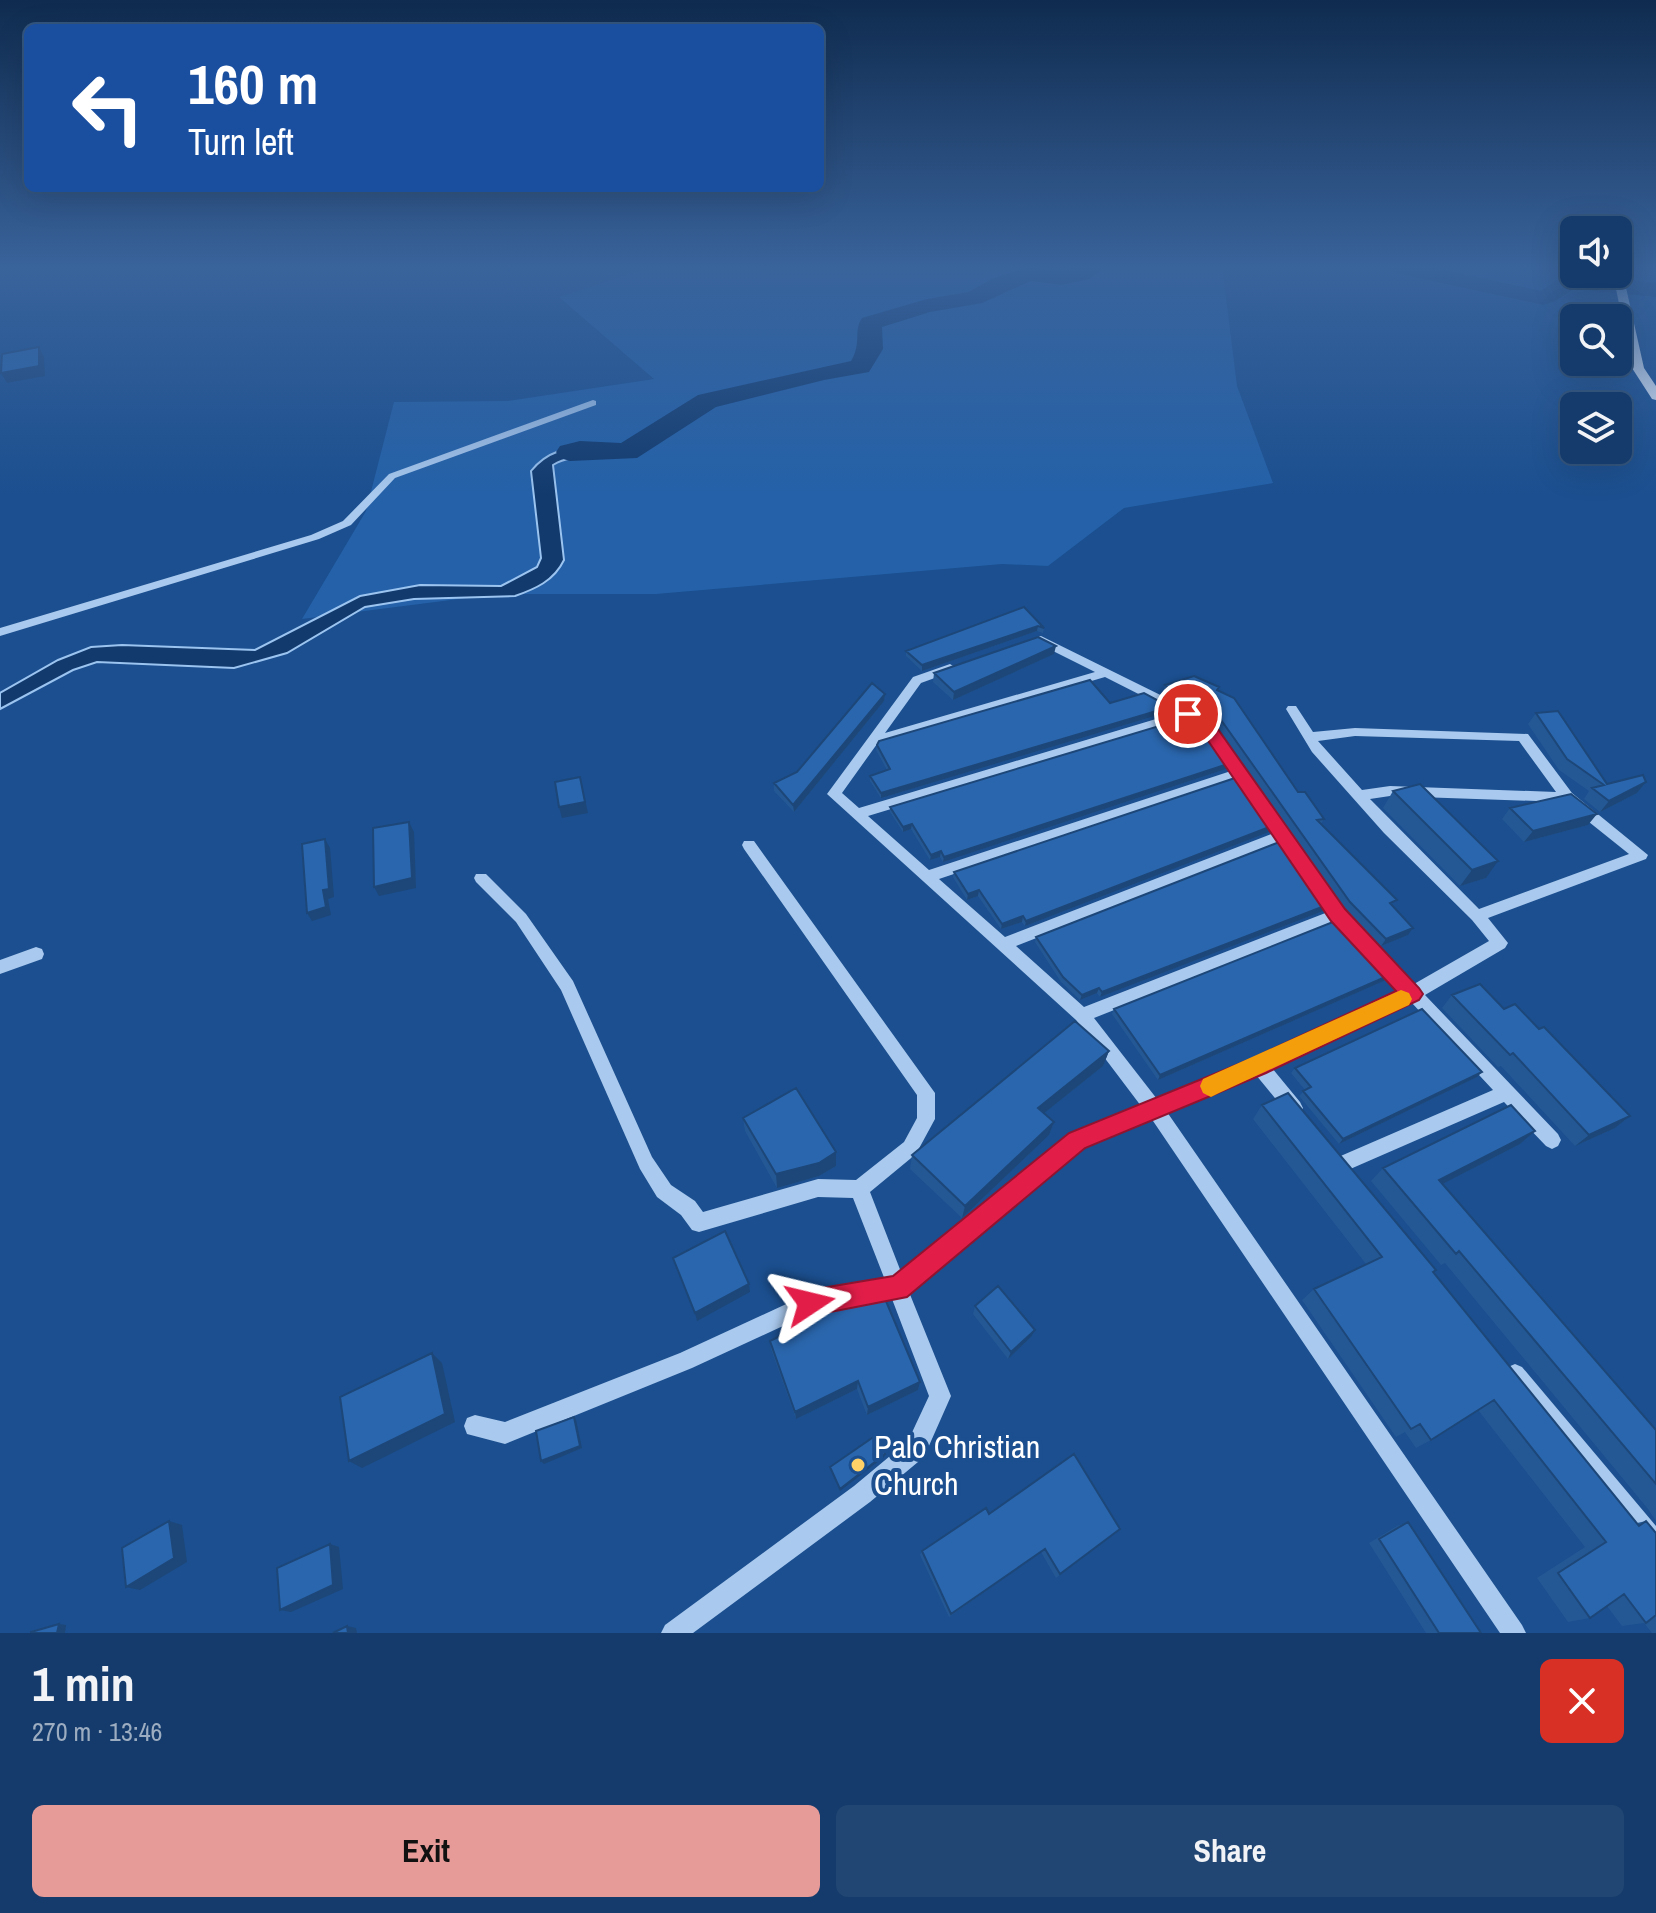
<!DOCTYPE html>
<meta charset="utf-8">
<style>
:root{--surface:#143b6b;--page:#214673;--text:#f1f3f6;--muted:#9dadc1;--line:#33557e;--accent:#e69b98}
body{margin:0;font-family:"Archivo Narrow",sans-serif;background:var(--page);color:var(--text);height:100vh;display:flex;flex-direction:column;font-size:30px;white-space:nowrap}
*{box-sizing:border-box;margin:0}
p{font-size:26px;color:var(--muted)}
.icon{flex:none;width:44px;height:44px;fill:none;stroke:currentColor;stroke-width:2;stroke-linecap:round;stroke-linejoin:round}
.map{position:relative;height:1633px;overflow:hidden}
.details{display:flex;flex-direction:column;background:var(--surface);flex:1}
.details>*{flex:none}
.top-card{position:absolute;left:24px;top:24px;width:800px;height:168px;border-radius:12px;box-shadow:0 8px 32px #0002,0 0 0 2px var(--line);background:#1a4fa0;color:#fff;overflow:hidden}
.controls{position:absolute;left:1560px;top:216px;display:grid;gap:16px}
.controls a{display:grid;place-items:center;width:72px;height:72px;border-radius:12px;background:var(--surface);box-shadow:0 8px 32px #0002,0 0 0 2px var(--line);font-size:40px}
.pin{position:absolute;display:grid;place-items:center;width:68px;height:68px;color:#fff;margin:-34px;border:4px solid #fff;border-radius:50%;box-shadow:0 2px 8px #0007}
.me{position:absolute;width:88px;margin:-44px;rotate:80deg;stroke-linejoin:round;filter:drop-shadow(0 0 6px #0008)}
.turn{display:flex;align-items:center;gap:28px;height:168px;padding:0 32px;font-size:36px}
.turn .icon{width:104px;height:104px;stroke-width:2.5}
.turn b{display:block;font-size:56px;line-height:68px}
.round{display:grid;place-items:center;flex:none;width:84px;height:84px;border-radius:12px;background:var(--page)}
.headline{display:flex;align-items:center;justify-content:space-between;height:136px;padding:0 32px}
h1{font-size:48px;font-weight:800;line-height:60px}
.button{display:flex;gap:16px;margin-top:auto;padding:16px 32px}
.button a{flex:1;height:92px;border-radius:12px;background:var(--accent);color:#111;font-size:32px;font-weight:800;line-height:92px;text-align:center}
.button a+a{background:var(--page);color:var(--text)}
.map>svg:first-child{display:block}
.green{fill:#2461a8}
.water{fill:#123a6d;stroke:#9cc4f0;stroke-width:2}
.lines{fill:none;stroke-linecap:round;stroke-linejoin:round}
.river{fill:#123a6d;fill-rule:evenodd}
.minor{fill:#a9c9ee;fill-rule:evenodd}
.major{fill:#f0f6ff;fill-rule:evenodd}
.wall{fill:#245895}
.shaded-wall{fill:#1d4779}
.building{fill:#2a66ad;stroke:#1d4779;stroke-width:2}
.route{fill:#e11d48;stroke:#92132f;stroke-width:2}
.slow{fill:#f59e0b}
.poi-dot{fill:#ffd166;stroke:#1b4f8f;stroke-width:3}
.labels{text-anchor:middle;stroke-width:8;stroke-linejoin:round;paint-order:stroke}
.near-poi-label{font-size:32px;fill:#fff;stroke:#1b4f8f;text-anchor:start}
</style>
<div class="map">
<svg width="1656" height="1633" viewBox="0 0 1656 1633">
<rect width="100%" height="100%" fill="#1b4f8f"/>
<path class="green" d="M655,266H1222L1237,386L1273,483L1124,508L1048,566L1002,564L656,594H498L302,619L366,511L394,402L508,401L654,379L559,297Z"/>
<path class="water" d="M591,446L619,448L627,452C604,464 576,450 553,465L564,560C554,581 535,589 515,596L414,599L365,607L287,653L234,668L97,662L73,670L0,709V693L58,660L91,647L122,645L255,650L360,596L420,585L501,586L537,567L541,558L531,471C547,451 565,448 591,446Z"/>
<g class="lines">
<path class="river" d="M1079,266H1107L1089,279L1062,285L1031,281L982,303L930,312L882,327L883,349L869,372L824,380L716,407L637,458L570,461L560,458L556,452L560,446L580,441L621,443L698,395L851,361C862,343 853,331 862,318L927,299L968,292L994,278L1029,267L1062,271Z
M1385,266H1427L1541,291L1555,281L1572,275L1656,283V297L1574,289L1555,301L1543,305L1396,273Z"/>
<path class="minor" d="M593,400L596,401V405L395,478L351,525L319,539L0,636V628L311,535L343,521L389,474Z
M1041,636L1209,719L1343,911L1414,984L1489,941L1472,920L1384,833L1312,752L1286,709L1288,706H1296L1313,732L1355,728L1528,734L1572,793L1648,855L1646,859L1488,918L1508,943L1505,948L1425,995L1558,1134L1561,1140L1558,1146L1552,1149L1546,1146L1504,1102L1348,1170L1342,1173L1336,1170L1333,1164L1336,1158L1493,1090L1411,1002L1272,1068L1300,1102L1303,1108L1300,1114L1294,1116L1288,1114L1256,1075L1167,1112L1522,1625L1526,1633H1500L1151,1118L1083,1146L909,1292L951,1396L924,1457L870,1502L693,1633H661L665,1625L854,1486L908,1441L929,1396L892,1299L811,1313L692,1368L505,1444L467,1434L464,1426L467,1418L475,1415L505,1422L680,1353L810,1293L885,1280L853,1198L818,1197L699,1232L692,1230L681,1215L657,1197L640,1169L561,990L516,922L476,882L474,878L476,874H486L526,914L573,981L652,1157L671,1185L695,1201L703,1212L818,1179L856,1180L904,1142L917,1118V1095L744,849L742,845L744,841H754L935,1093V1119L916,1154L870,1192L901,1272L1071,1134L1141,1106L1076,1020L827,794L913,677L950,664L956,668L954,671L921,683L885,733L1095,672L1037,643V637ZM1105,677L1176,713L859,808L842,793L877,744ZM1187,719L1199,725L1231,771L929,870L868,816ZM1355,736L1519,741L1556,792L1390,786L1362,790L1318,741ZM1237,779L1274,833L1005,937L939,879ZM1390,796L1564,802L1629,854L1479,909L1370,799ZM1280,843L1328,912L1084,1007L1016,946ZM1336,922L1401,992L1253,1061L1157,1099L1094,1018Z
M36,947L42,949L44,954L42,959L0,974V960Z
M1515,1364L1522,1367L1656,1526V1555L1648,1552L1508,1381L1505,1374L1508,1367Z"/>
<path class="major" d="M1618,271L1623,274L1644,368L1656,386V400L1652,399L1632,368L1613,274H1618Z"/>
</g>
<path class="wall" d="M1024,607L1044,628L1043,633L1037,631L922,671L906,656V651Z
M1054,654L953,700L933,682L934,673Z
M1165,685L1219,687L1218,691L1298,792L1324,819L1321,824L1393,906L1408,935L1381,946L1345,909L1211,717L1163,693Z
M885,694L884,701L794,812L774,791V783L797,772Z
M1110,703L1168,712L881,798L870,781V776L887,770L876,750L877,745Z
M1536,713L1607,784L1646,782L1637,793L1600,812L1584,799L1589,791L1559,770L1528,724Z
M1226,769L943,862L940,857L930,860L911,829L903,832L890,812V807Z
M1393,791L1486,878L1460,886L1383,808Z
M1510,808L1588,825L1524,842L1502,819Z
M1269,832L1025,926L1022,922L1001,929L978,896L967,900L953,877L954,872Z
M1327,905L1323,911L1100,997L1097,993L1080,1000L1061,982L1035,942L1036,937Z
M1390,975L1386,980L1158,1080L1112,1014L1114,1009Z
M1452,995L1504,1009L1539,1029L1630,1116L1615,1128L1575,1146L1501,1066L1498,1067L1442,1008Z
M1109,1051L1103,1066L1044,1113L1054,1122L1049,1135L962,1218L910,1169L912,1155Z
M1295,1068L1477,1077L1339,1144L1299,1096L1305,1090L1291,1073Z
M1262,1105L1433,1272L1637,1523L1646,1521L1656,1533V1633H1652L1644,1623L1622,1626L1607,1606L1590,1618L1568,1622L1537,1578L1585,1547L1478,1410L1431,1440L1416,1448L1405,1432L1396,1437L1302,1300L1314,1289L1366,1264L1253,1119Z
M743,1118L836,1166L819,1176L777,1188L745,1131Z
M1535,1131L1520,1144L1442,1184L1656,1430V1521L1648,1509L1445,1263L1441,1265L1371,1181L1383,1168Z
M975,1306L1031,1337L1008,1359L973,1314Z
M770,1341L920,1382L918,1390L867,1415L857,1389L796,1419L771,1349Z
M989,1514L1120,1529L1056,1578L1041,1552L949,1617L920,1555L922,1551Z
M1408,1522L1481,1633H1426L1369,1543L1397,1526Z"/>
<path class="shaded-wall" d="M39,347L44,357L45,376L7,383L1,373Z
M1038,626L1037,631L922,671V665Z
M1056,646L1054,654L953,700L954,692Z
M885,694L884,701L794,812L793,805Z
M1170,707L1168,712L881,798V793Z
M1228,764L1226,769L943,862L944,857Z
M580,777L588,813L562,818L559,807Z
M1646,782L1637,793L1600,812L1609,801Z
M1597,814L1588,825L1524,842L1533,831Z
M409,822L414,832L416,888L379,896L374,887Z
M912,824L911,829L903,832V827Z
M1272,826L1269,832L1025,926L1026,921Z
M325,839L330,848L334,897L328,899L331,915L312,921L307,913L323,890Z
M941,851L940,857L930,860L931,855Z
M1498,861L1486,878L1460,886L1472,870Z
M979,890L978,896L967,900L968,894Z
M1327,905L1323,911L1100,997L1102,992Z
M1023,916L1022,922L1001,929L1002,924Z
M1413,928L1408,935L1381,946L1386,939Z
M1390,975L1386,980L1158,1080L1160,1075Z
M1099,988L1097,993L1080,1000L1082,995Z
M1109,1051L1103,1066L1033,1122L1038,1108Z
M1482,1072L1477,1077L1339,1144L1343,1139Z
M1630,1116L1615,1128L1575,1146L1589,1135Z
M1054,1122L1049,1135L962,1218L965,1206Z
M1535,1131L1520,1144L1425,1193L1439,1180Z
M836,1152V1166L819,1176L777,1188L776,1174Z
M749,1284L750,1292L697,1321L695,1313Z
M1035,1330L1031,1337L1008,1359L1011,1352Z
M432,1353L442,1363L455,1422L362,1468L349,1461Z
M858,1381L857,1389L796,1419L795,1412Z
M920,1382L918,1390L867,1415L868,1407Z
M574,1417L576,1420L582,1448L544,1464L541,1461Z
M885,1454L884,1457L840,1491V1489Z
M169,1521L182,1525L187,1562L140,1590L126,1587Z
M330,1544L339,1547L343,1589L291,1612L280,1610Z
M59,1624L66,1625L65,1633H57Z
M347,1626L356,1628L357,1633H348Z"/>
<path class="building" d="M39,347V366L1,373L2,354Z
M1024,607L1044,628L1038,626L922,665L906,651Z
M1038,637L1056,646L954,692L934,673Z
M1194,676L1219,687L1217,690L1234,698L1298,792H1305L1324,819L1317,820L1397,900L1390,903L1413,928L1386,939L1350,902L1214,710L1165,685Z
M1090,680L1110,703L1144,693L1170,707L881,793L870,776L890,769L877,745L879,741Z
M872,683L885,694L793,805L774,783L797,772Z
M1558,711L1607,784L1643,775L1646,782L1609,801L1592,788L1604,785L1567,759L1536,713Z
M1189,717L1199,722L1228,764L944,857L941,851L931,855L912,824L903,827L890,807Z
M580,777L585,802L559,807L555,782Z
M1238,777L1272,826L1026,921L1023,916L1002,924L979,890L968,894L954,872Z
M1420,784L1498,861L1472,870L1393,791Z
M1571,794L1597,814L1533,831L1510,808Z
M409,822L412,878L374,887L373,828Z
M325,839L329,889L323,890L326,907L307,913L302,844Z
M1282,841L1327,905L1102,992L1099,988L1082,995L1063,977L1036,937Z
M1338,920L1390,975L1160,1075L1114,1009Z
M1480,984L1504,1009L1515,1004L1539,1029L1544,1027L1630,1116L1589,1135L1513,1053L1510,1055L1452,995Z
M1422,1009L1482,1072L1343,1139L1303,1091L1311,1087L1295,1068Z
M1075,1021L1109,1051L1038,1108L1054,1122L965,1206L912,1155Z
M796,1088L836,1152L819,1163L776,1174L743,1118Z
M1288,1093L1436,1270L1433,1272L1639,1526L1646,1521L1656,1533V1615L1646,1623L1624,1594L1590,1618L1558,1573L1606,1542L1494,1400L1431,1440L1420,1424L1411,1429L1314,1289L1382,1257L1262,1105Z
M1511,1105L1535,1131L1439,1180L1656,1430V1484L1459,1251L1456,1254L1383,1168Z
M725,1231L749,1284L695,1313L673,1258Z
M998,1286L1035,1330L1011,1352L975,1306Z
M883,1294L920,1382L868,1407L858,1381L795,1412L770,1341L851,1300Z
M432,1353L445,1414L349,1461L340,1397Z
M574,1417L580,1446L541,1461L536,1431Z
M875,1436L885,1454L840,1489L830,1467Z
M1074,1454L1120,1529L1060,1574L1045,1549L951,1614L922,1551L986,1508L989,1514Z
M169,1521L174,1558L126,1587L122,1548Z
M1408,1522L1481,1633H1439L1379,1539Z
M330,1544L333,1585L280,1610L277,1568Z
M59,1624L57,1633H31V1632Z
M347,1626L348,1633H333Z"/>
<linearGradient id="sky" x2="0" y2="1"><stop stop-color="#0f2b4f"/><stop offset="0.54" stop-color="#39639b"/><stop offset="1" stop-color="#39639b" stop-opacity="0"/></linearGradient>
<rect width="1656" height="495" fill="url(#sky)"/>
<path class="route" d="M1188,709L1210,718L1345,909L1419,988L1423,994L1419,1000L1266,1073L1085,1148L907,1297L810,1316L801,1312L797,1303L801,1294L810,1290L893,1276L1069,1133L1251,1059L1396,991L1331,921L1198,726L1180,714L1182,710Z"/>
<path class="slow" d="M1401,990L1409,993L1412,999L1409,1005L1219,1093L1211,1097L1203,1093L1200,1086L1203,1079Z"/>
<circle class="poi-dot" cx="858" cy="1465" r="8"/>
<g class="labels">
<g class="near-poi-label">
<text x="874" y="1458">Palo Christian<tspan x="874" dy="37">Church</tspan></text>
</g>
</g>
</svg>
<div class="controls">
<a><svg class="icon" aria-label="sound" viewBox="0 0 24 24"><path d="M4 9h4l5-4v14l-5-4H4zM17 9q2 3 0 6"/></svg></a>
<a><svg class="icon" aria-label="search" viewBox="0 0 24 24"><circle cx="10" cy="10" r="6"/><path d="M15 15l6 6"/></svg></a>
<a><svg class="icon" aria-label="layers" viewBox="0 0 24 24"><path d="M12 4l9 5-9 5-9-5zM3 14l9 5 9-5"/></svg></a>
</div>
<div class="pin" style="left:1188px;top:714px;background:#d93025"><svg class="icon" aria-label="arrive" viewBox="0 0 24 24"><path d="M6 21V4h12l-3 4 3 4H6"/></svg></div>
<svg class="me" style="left:810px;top:1303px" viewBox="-20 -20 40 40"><path d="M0-17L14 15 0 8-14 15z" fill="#e11d48" stroke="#fff" stroke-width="4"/></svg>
<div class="top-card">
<div class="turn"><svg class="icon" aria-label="left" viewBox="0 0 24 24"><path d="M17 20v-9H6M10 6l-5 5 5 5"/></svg><div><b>160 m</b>Turn left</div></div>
</div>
</div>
<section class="details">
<div class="headline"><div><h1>1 min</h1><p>270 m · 13:46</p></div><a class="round" style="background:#d93025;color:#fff"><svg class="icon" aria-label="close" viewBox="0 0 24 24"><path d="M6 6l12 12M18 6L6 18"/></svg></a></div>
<div class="button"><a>Exit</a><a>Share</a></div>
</section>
